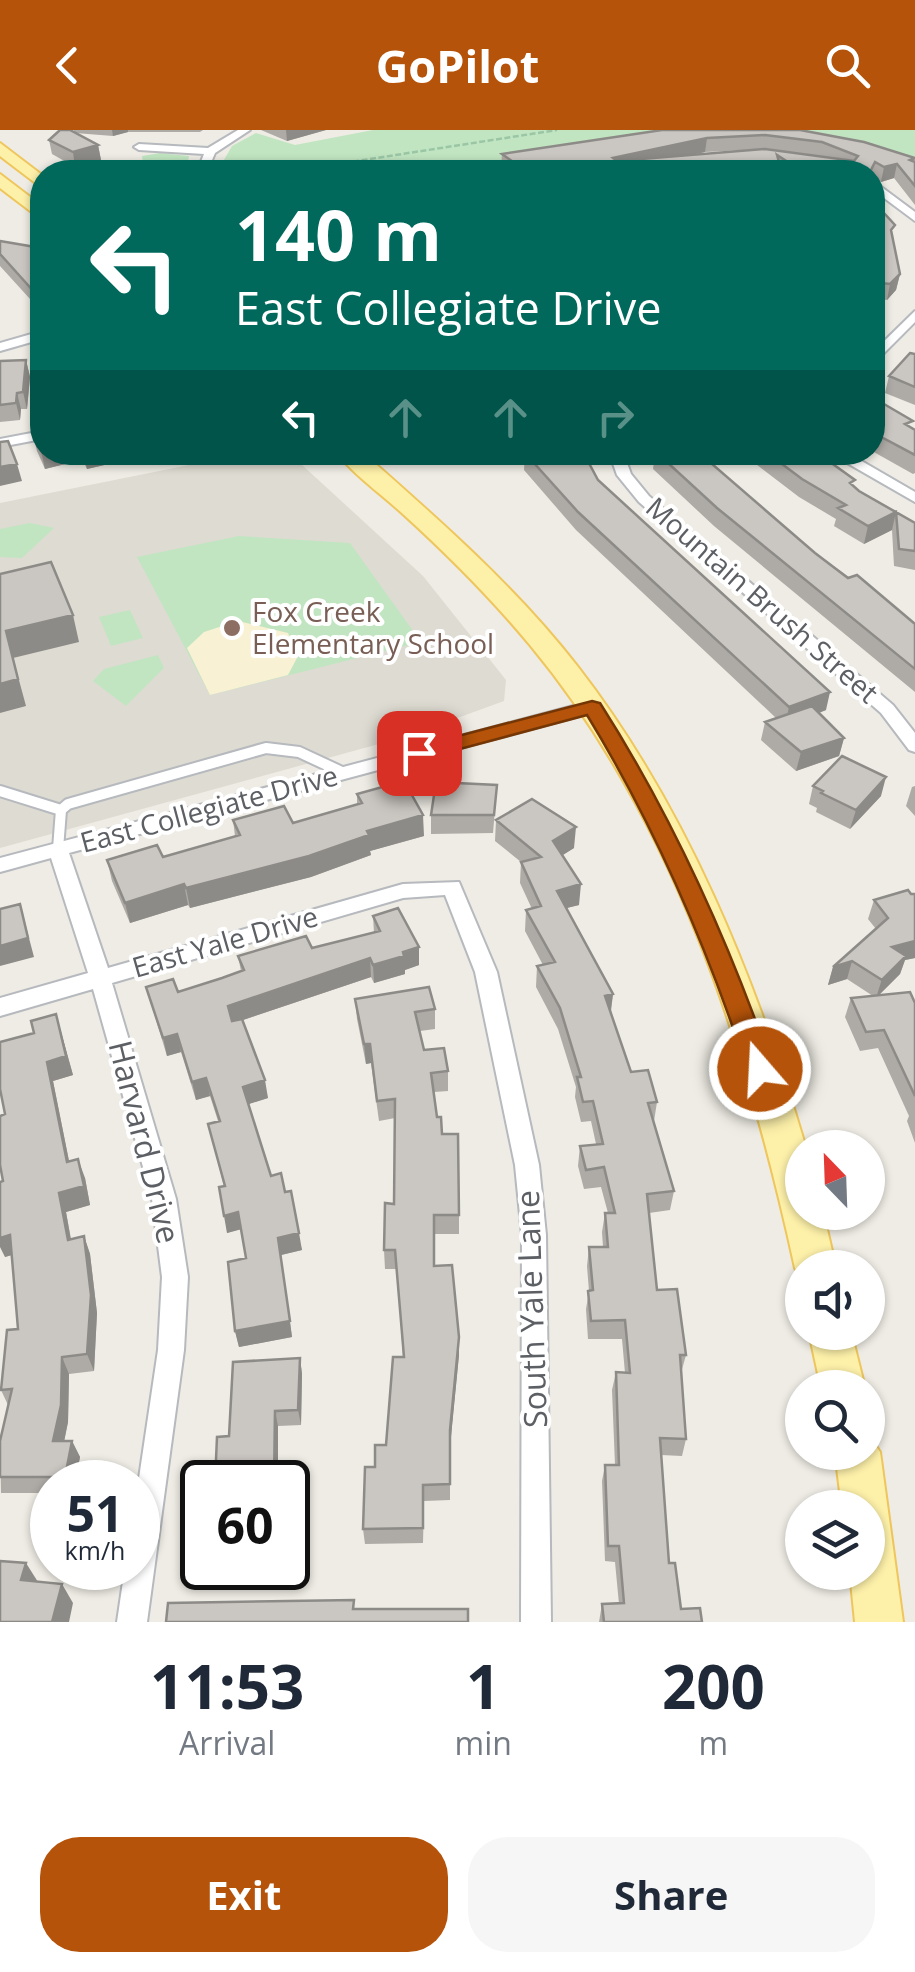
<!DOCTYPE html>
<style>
:root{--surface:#fff;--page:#f6f6f7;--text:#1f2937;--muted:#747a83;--accent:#b45309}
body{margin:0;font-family:"Open Sans",sans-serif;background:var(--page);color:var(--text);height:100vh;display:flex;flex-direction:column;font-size:38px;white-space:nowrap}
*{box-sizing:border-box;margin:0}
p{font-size:32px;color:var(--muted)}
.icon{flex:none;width:55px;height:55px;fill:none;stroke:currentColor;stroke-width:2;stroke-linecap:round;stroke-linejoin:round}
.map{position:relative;height:1492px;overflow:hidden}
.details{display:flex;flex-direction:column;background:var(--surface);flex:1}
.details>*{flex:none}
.guide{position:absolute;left:30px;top:30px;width:855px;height:305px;border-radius:40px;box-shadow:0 2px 8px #0004;background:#00695c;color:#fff;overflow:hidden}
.needle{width:65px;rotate:337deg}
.fabs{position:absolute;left:785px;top:1000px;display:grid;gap:20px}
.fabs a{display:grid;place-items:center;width:100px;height:100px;border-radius:50%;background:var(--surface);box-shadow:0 2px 8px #0004;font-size:50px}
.speed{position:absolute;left:30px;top:1330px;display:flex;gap:20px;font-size:50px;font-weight:700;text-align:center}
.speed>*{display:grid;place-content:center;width:130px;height:130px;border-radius:50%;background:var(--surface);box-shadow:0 2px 8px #0004;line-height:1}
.speed small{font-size:25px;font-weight:400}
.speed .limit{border:5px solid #111;border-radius:15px;background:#fff;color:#111}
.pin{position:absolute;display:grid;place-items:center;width:85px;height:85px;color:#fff;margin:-42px;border-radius:20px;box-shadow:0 5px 15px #0006}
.me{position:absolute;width:110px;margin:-55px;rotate:341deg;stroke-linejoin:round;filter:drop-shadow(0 0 8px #0008)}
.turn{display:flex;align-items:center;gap:35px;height:210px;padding:0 40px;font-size:45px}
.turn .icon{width:130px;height:130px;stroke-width:2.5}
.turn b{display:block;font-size:70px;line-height:85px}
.lanes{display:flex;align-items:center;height:95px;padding:0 40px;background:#0003;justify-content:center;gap:50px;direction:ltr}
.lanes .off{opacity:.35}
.eta{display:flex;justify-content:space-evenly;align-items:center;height:170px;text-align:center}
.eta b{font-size:60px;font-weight:700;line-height:70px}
.primary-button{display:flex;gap:20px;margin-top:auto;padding:20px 40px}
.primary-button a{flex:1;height:115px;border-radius:40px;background:var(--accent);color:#fff;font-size:40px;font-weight:700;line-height:115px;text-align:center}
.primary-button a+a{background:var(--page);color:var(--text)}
header{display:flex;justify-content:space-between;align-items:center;height:130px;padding:0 40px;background:var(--accent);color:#fff;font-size:45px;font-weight:700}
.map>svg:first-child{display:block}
.education{fill:#dedbd2}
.green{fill:#c1e5c1}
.sand{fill:#f9f1d3}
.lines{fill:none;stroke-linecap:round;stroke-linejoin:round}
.service-casing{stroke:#b6b9bd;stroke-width:14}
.minor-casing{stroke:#b6b9bd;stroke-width:4}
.primary-casing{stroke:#eec65d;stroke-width:4}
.path{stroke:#9ac6a6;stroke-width:2.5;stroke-dasharray:6 2.5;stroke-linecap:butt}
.service{stroke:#fff;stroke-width:10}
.minor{fill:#fff;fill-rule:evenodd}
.primary{fill:#fdf0a9;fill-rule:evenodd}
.wall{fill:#aeaaa6;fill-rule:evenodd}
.shaded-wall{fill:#8d8b87}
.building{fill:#cac6c1;stroke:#8d8b87;stroke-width:2.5;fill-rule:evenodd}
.route{fill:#b45309;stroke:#753606;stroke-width:2.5}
.education-dot{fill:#8d6e63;stroke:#fff;stroke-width:4}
.labels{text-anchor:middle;stroke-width:8;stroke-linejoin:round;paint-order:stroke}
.street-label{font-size:28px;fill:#5c5f64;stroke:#fff}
.education-label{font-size:28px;fill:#785e54;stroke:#fff;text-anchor:start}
.near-street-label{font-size:32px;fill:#5c5f64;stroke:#fff}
</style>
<header><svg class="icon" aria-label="back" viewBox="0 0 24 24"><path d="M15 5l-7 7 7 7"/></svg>GoPilot<svg class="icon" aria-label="search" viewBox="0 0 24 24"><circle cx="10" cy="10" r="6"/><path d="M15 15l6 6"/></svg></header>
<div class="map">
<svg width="915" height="1492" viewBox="0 0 915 1492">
<rect width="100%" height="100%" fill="#eeece4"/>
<path class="education" d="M249,323H289L423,446L506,550L504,571L408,606L0,718V373Z"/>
<path class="green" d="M373,0H705L435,42H217L232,16L256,3L295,15Z
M765,0H915V29L845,8Z
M160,23L189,26L186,42H86L143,33L142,26Z
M30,393L54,398L22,428L0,427V399Z
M239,406L350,413L421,512L210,565L137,427Z
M130,480L143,508L111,516L99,487Z
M158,525L164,538L126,576L93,551L104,539Z"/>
<path class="sand" d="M238,491L288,503L298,526L288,545L210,565L187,518L204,502Z"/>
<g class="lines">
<defs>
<path id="service" d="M0,661L61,680
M58,719L61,680L68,674L266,618L299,622L344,643"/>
<path id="minor" d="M238,0H250L215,23L207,42H197L204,24L139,20L134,17L139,14L208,18Z
M872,50L915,82V91L872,59Z
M915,181V192L872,235V223Z
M42,201V209L0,221V213Z
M42,301V309L0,317V309Z
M609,322H623L631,344L649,366L893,575L915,603V622L909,620L881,583L639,372L617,345Z
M828,322H846L915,362V372Z
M592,571L598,573L601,577L598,581L69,723L108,838L403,754L459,752L497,842L539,1035L546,1105L551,1492H521L522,1105L515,1035L475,842L445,765L403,768L112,853L176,1069L188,1147L184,1220L147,1492H117L125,1438H138V1355L158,1220L162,1147L152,1069L93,859L0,886V868L88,843L51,728L0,742V728Z"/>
<path id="primary" d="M0,13L42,45V58L0,26Z
M0,44L42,76V90L0,58Z
M336,322H362C438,389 516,457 578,537C687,678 756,849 806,1018H802V1082H823L836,1138H802V1152L795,1138C747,919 676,691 530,515C491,468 448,425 403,384C381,364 354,345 336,322Z
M809,1202H851L865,1258H821Z
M868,1304L880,1322L903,1492H855L850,1442H868V1378H842L835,1322H868Z"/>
</defs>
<use href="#service" class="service-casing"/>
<use href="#minor" class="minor-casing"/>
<use href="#primary" class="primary-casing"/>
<path class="path" d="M286,42L557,0"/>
<use href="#service" class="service"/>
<use href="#minor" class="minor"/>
<use href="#primary" class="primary"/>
</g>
<path class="wall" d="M74,0H203L200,2H128L113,6L75,3L98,15L101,30L75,37L52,24L49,10L74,3Z
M261,0H326L287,11Z
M800,0L915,28V75L894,48L881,52L872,47V42H507L501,38L502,24ZM764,19L692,25L705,22Z
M872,70L893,107L900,144L896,160L887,170L872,168Z
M0,124L42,128V179L40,180L0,136Z
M42,212V247L36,248L32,231Z
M915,224V275L885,263L889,246Z
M26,230L30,247L27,279H21L20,290L0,292V231Z
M872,267L915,300V343L913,344L872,321Z
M33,304L42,322H62L65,334L45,339L37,321Z
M79,322H111L113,333L87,339Z
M646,322H701L705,328L815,423L915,494V562L714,396L653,339L654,332Z
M740,322H816L859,361L915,393V440L894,436L892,400L864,414L834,396L836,389L799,367Z
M525,323L826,580L819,583L844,608L839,626L796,641L761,610L765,592L776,588L576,400L524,340Z
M497,655L493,703L431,704V685Z
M813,656L881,666L850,699L816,682L817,678L809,674Z
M915,656V686L906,676L912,657Z
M357,664L424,706L370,721L371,725L311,747L190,778L188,775L130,793L112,751L107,730L163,727L235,706L233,690L293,693L357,675Z
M496,690L574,718L562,725L579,775L566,778L613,864L611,882L631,942L657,972L654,991L674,1061L670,1080L649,1083L657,1160L686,1225L681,1243L686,1309L682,1326L661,1325L669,1433L681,1479L702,1492H599L602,1474H619L615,1432L605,1431L602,1351L605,1335H615L612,1260L616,1242L625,1243L622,1209H588L586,1179L589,1161L587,1136L589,1117H603L602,1102L605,1083H608L601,1057L584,1059L578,1036L580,1016L596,1014L591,991L581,992L575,967L576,957L558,899L536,857L537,836L543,835L525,801L526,780L532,779L520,753L521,732L495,711Z
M915,764V828L905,830L900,844L878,866L915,873V1013L907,991L909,986L878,918L860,921L845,887L851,868L873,866L847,849L828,855L833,837L876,799L868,789L874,770Z
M373,786L419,835L405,840V844L374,853L371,847L243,890L268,968L248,974L271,1046L285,1062L302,1120L281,1125L292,1207L239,1217L235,1201L246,1128L241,1099L227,1103L224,1056L208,994L218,991L210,966L196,970L181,922L167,926L146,857L178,862L222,848L241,841L238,826L312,818L374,803Z
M355,869L435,879V899L420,901L424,920L448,941V961L434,962L437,987L459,1085V1104H435V1136L459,1225L450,1316V1370L424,1371L423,1413L365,1414L363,1399L375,1337L386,1315L403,1227L397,1139H385L384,1120L394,1074L395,988L379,991L371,933L366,934L357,889Z
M56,884L73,945L53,951L69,1031L85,1048L90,1075L66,1082L71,1109L84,1106L90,1124L97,1183L94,1241L69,1244L68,1292L64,1311H72L80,1327L75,1352H52V1363H1L0,1311L8,1275L1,1260L18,1199L12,1125L5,1127L3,1051L5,984L34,903Z
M300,1228L302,1244L301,1295L278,1296L229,1306Z"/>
<path class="shaded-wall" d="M112,0H128V2L113,6Z
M286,0H326L287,11Z
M707,8L705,22L612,42L613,28Z
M98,15L101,30L75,37L73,22Z
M897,34L894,48L881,52L884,37Z
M900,144L896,160L887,170L890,154Z
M42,161V179L40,180L36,164Z
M26,230L30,247L27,279L23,262Z
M17,263L21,279L20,290L16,273Z
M41,321L62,322L65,334L45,339Z
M83,322H111L113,333L87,339Z
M17,334L22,351L0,356V337Z
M896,382L892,400L864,414L868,396Z
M73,485L79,512L13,528L26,576L0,583V554L6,501Z
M830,562L826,580L785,596L789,577Z
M844,608L839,626L796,641L801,622Z
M886,647L881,666L850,699L856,680Z
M423,685L424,706L370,721L371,725L311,747L190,778L186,758L367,701Z
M576,697L574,718L552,732L553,711Z
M184,754L188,775L130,793L125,773Z
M581,754L579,775L555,781L557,761Z
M20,774L34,827L0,836V816Z
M915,811V828L905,830L900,844L876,868L892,817Z
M419,817V835L405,840V844L374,853L373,835Z
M370,828L371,847L231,894L228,876Z
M852,831L847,849L828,855L833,837Z
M613,864L610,885L605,866Z
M56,884L73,945L53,951L73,1051L67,1032L47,932Z
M177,904L181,922L167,926L163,908Z
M364,914H370L371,933L366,934Z
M206,948L210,966L196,970L192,952Z
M265,950L268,968L246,975L243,957Z
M78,1029L85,1048L90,1075L66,1082L74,1128L68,1110L59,1063Z
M238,1082L242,1099L227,1103L224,1086Z
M299,1103L302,1120L281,1125L292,1207L239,1217L235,1201L278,1108Z
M10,1105L18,1123L5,1127L0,1117V1108Z
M84,1106L90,1124L97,1183L94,1241L87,1224Z
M459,1207V1225L450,1317V1300Z
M62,1227L69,1244L68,1292L61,1327L53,1311Z
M300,1228L302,1244L301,1295L298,1280Z
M275,1281L278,1296V1352H274Z
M72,1311L80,1327L75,1352H68L65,1347Z
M26,1433L38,1452L21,1450Z
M62,1454L73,1473L69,1492H52Z"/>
<path class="building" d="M60,0H70L98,15L73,22L49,10Z
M662,0H800L864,12L915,28L910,30L915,32V56L897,34L884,37L875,32L871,40L863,42H803L777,25L782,42H527L502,24ZM765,5L822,12L858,26L854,31L765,19L617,31L613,28L707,8Z
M449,34L460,42H410Z
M872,70L895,95L891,100L900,144L890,154L872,152Z
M0,111L35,117L42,128V161L36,164L0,124Z
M32,212H42V231H32Z
M910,223L915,224V257L889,246Z
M26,230L23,262L17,263L16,273L0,275V231Z
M872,267L913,291L905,294L915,300V325L872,302Z
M42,302V321H41L33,304Z
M8,311L17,334L0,337V312Z
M583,322L598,350L830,562L789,577L578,382L525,323Z
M656,322H701L705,328L815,423L848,448L857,445L915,494V539L717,378Z
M766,322H816L855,350L850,353L859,361L915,393V421L899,419L896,382L868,396L838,378L846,375L802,349Z
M51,432L73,485L6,501L18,549L0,554V444Z
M812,576L844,608L801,622L765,592Z
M842,626L886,647L856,680L821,663L823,661L813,656Z
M404,651L423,685L367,701L369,705L309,726L186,758L184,754L125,773L107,730L157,715L163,727L240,705L233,690L284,676L293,693L362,673L357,664Z
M436,652L497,655L494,685H431Z
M532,669L576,697L553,711L581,754L557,761L613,864L605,866L631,942L648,940L657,972L648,973L674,1061L647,1064L657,1160L677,1159L686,1225H680L686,1309L660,1308L669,1433H675L681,1479L700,1478L702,1492H604L602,1474L624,1473L619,1416H608L605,1335H619L616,1242L630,1243L625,1190L591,1191L588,1161L593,1160L589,1117H608L605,1083H615L604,1037L586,1040L580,1016L603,1014L593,971L583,972L577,947H581L560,878L537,836L555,832L526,780L541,776L521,732L541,727L496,690Z
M908,760L911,764H915V811L892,817L906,826L882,850L852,831L833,837L888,788L874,770Z
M20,774L28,808L0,816V779Z
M398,778L419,817L403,822L404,826L373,835L370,828L228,876L232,891L242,889L265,950L243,957L271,1046L281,1043L285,1062L291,1061L299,1103L278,1108L290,1191L235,1201L228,1132L246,1128L238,1082L224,1086L219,1057L225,1056L208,994L220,991L206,948L192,952L177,904L163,908L146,857L173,849L178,862L222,848L244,840L238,826L306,806L312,818L380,801L373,786Z
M429,857L435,879L415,882L424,920L444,918L448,941L431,943L437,987H441L442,1004H458L459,1085H434V1136L452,1135L459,1207L450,1300V1354L423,1355V1398L363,1399L365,1337H375V1315H386L393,1227H404L395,1120H384L385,1073L394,1074L395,969L377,971L370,914H364L355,869Z
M910,862L915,873V966L884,900L866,902L851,868Z
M56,884L66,926L47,932L67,1032L78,1029L84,1056L59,1063L68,1110L84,1106L91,1165L87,1224L62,1227L61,1275L53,1311H72L65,1347H0V1311L12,1259L1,1260L7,1200L18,1199L10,1105L0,1108V1052L3,1051L0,1035V986L5,984L0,959V912L34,903L31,891Z
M300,1228L298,1280L275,1281L274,1352H215L217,1307L229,1306L233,1232Z
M0,1431L26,1433L21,1450L62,1454L52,1492H0Z
M354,1470L353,1479H468V1492H166L168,1473Z"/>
<path class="route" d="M592,571L600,573C674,689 728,809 773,939L769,946H751L747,939C706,814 656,698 587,585L419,630L409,623L412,618Z"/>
<circle class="education-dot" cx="232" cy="498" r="10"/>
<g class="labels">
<g class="street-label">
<text transform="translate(762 470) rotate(41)" y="10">Mountain Brush Street</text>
<text transform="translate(209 679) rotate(-15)" y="10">East Collegiate Drive</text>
<text transform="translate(225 812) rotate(-16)" y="10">East Yale Drive</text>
</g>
<g class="education-label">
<text x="252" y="492">Fox Creek<tspan x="252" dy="32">Elementary School</tspan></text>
</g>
<g class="near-street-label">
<text transform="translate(144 1012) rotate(76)" y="11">Harvard Drive</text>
<text transform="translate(532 1179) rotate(-92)" y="11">South Yale Lane</text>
</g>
</g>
</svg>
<div class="fabs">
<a><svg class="needle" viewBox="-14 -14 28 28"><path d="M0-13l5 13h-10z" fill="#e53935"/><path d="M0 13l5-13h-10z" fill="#747a83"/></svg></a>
<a><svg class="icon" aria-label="sound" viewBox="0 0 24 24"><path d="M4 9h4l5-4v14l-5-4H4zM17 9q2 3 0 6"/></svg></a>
<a><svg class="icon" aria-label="search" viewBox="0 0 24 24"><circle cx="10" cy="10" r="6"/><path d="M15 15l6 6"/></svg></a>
<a><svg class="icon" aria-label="layers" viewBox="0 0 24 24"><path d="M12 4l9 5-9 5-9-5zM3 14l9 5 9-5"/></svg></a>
</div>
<div class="speed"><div>51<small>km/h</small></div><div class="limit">60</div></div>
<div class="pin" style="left:419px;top:623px;background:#d93025"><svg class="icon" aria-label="arrive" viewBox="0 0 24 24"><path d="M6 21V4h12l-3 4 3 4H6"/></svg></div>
<svg class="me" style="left:760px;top:939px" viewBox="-20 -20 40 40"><circle r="17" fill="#b45309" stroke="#fff" stroke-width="3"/><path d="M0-11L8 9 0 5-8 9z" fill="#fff"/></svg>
<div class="guide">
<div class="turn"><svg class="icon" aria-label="left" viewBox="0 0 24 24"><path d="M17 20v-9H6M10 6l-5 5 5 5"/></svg><div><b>140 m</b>East Collegiate Drive</div></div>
<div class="lanes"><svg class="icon" aria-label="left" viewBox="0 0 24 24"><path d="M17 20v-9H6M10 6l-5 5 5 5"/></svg><svg class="icon off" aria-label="ahead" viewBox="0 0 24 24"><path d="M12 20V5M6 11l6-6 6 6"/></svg><svg class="icon off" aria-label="ahead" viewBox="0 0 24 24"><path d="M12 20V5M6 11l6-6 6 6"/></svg><svg class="icon off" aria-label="right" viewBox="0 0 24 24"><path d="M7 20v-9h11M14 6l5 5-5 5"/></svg></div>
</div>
</div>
<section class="details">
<div class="eta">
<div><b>11:53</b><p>Arrival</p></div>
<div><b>1</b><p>min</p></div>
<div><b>200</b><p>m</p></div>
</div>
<div class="primary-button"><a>Exit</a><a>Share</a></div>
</section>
